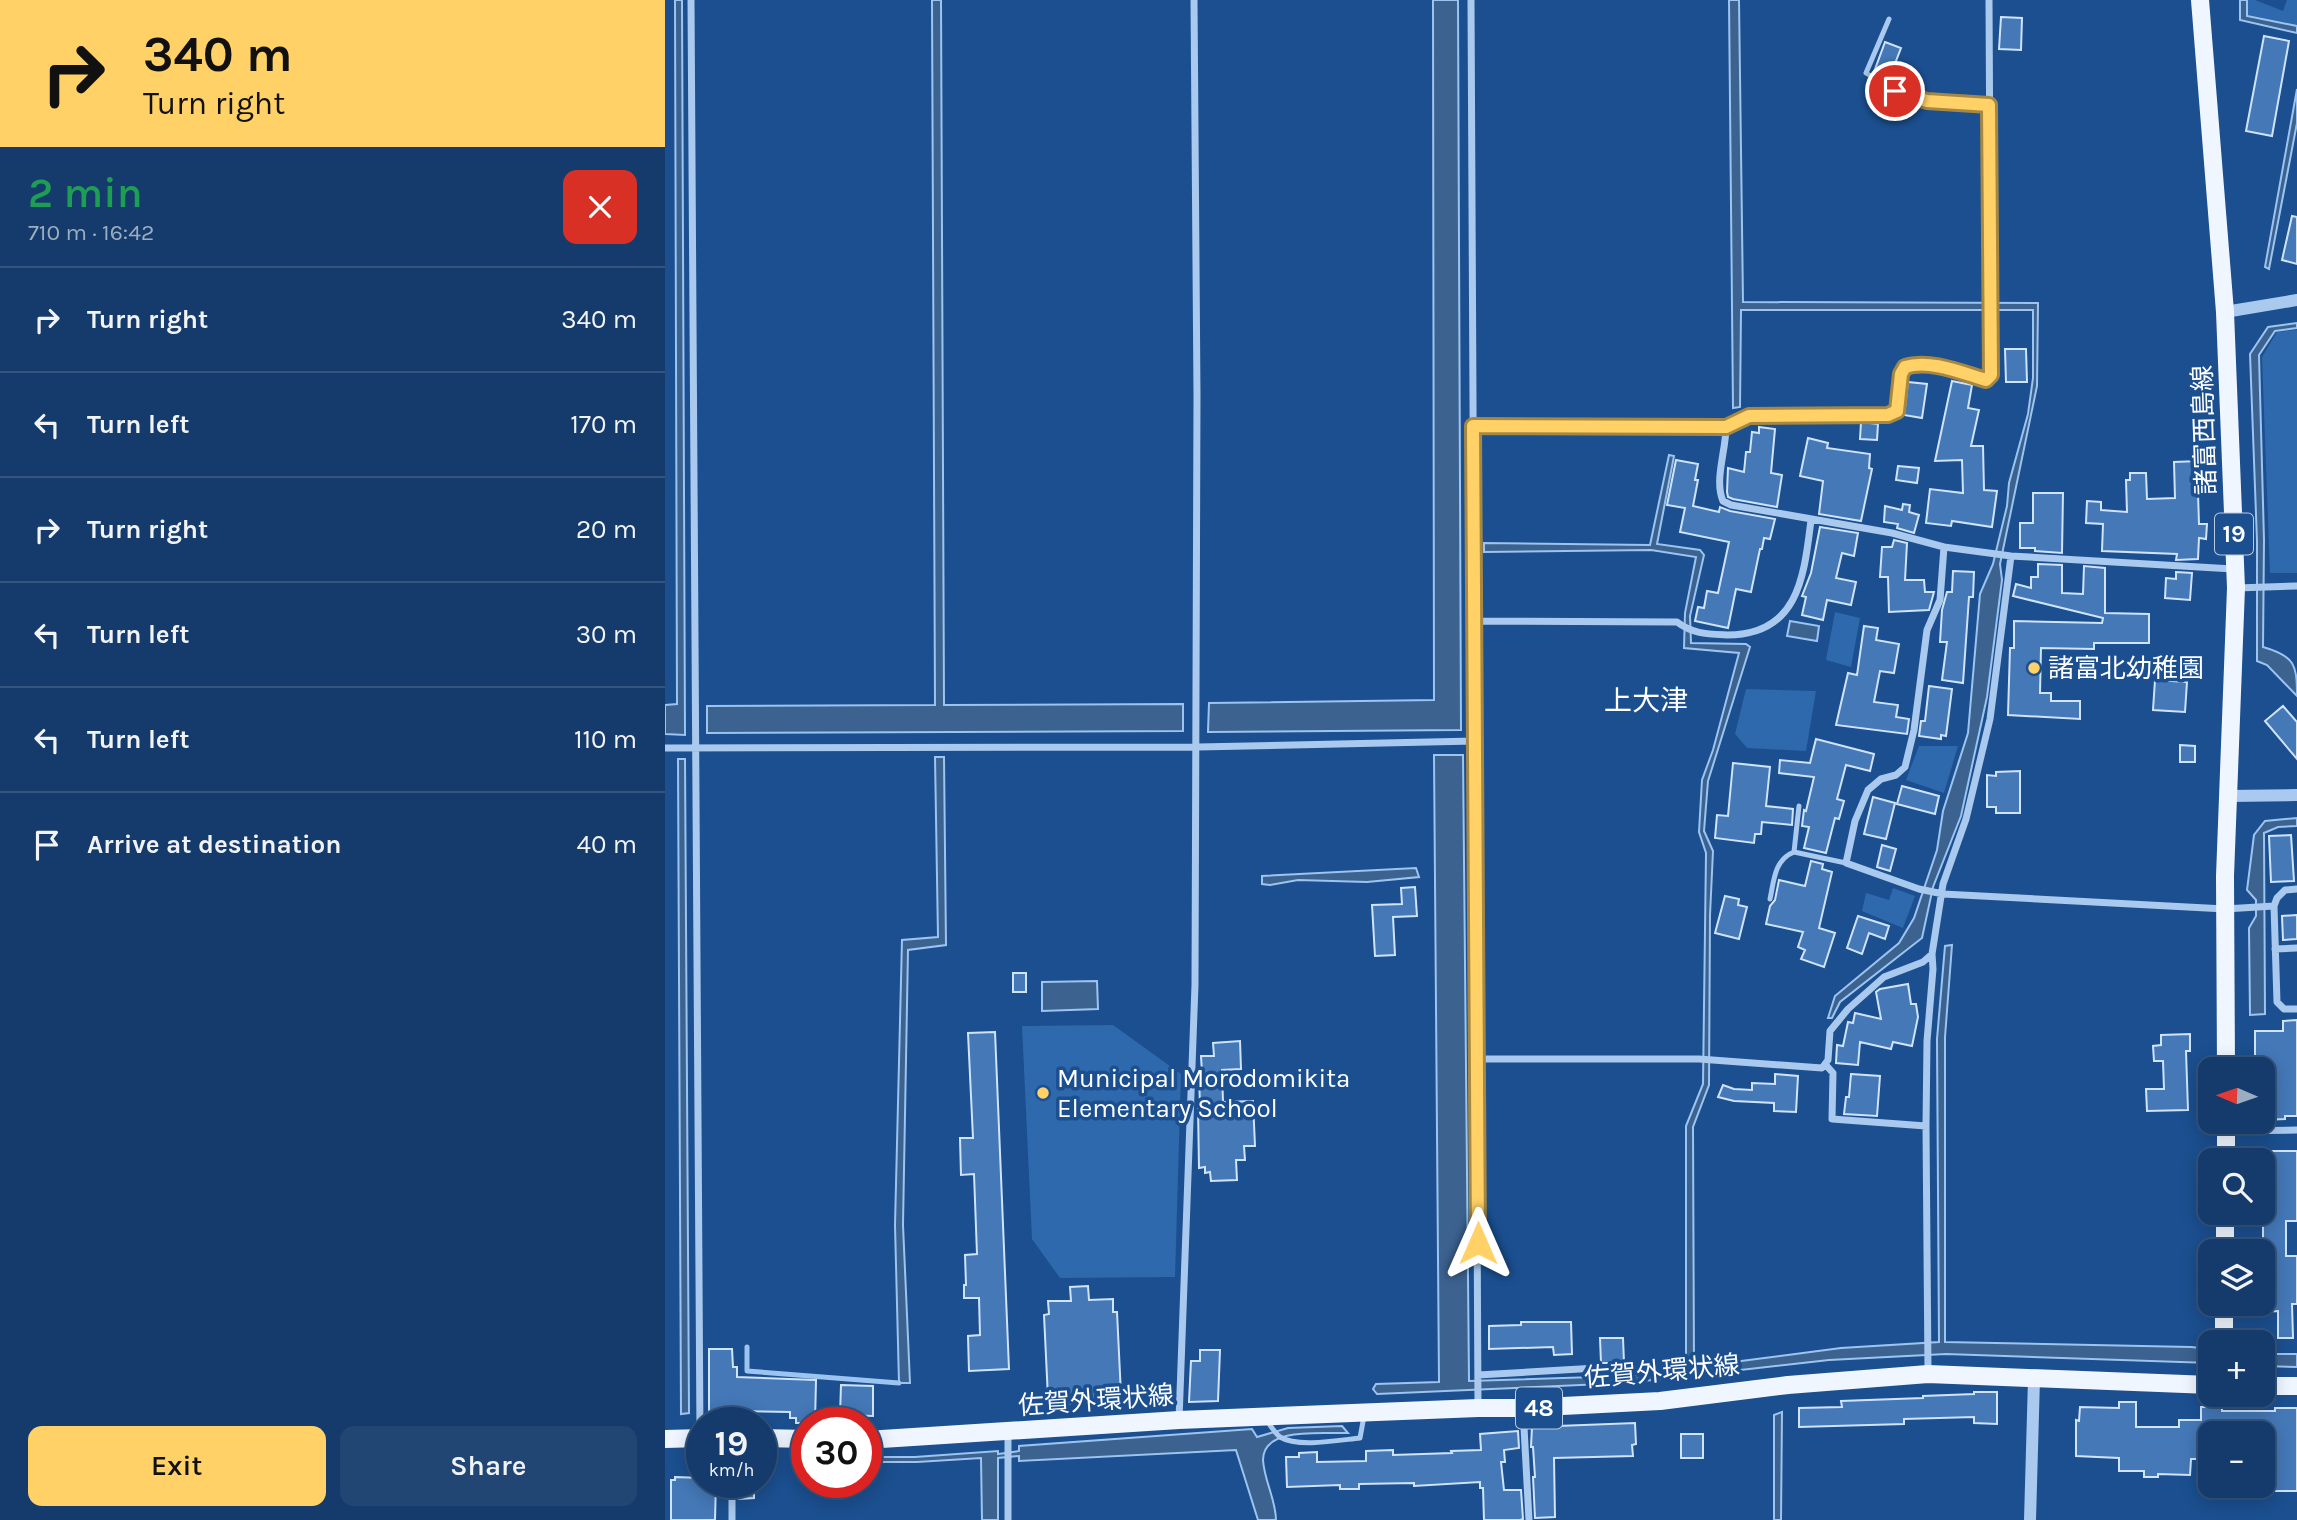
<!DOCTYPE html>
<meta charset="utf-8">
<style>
:root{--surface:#143b6b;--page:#214673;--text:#f1f3f6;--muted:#9dadc1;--line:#33557e;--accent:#ffd166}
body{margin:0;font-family:Karla,"Noto Sans JP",sans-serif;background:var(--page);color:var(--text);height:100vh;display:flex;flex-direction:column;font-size:26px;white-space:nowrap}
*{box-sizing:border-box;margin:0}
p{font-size:23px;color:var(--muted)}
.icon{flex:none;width:38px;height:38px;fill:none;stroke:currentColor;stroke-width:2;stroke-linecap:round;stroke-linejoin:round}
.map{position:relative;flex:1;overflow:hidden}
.panel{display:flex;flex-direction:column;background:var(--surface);width:665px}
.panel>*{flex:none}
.guide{background:#ffd166;color:#111;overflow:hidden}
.needle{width:46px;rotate:272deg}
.buttons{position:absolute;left:1533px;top:1057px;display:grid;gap:14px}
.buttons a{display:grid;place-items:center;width:77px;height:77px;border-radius:14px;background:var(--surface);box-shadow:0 4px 18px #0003,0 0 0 2px var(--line);font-size:35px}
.speed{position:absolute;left:21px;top:1407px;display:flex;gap:14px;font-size:35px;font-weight:700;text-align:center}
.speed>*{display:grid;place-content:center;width:91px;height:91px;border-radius:50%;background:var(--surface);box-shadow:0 4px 18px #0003,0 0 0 2px var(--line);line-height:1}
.speed small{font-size:18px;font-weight:400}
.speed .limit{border:10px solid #d22;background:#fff;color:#111}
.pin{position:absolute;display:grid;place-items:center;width:60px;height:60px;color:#fff;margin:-30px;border:4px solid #fff;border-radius:50%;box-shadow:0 2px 7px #0007}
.me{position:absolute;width:77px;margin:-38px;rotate:0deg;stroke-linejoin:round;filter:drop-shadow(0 0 5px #0008)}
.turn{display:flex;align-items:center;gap:24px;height:147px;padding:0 28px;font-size:32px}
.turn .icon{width:91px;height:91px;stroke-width:2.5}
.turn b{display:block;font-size:49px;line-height:60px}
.round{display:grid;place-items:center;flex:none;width:74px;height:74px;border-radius:14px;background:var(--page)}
.overview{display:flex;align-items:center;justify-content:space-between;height:119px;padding:0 28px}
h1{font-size:42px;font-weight:600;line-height:52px;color:#1e9e55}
.button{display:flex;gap:14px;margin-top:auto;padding:14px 28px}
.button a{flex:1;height:80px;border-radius:14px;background:var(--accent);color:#111;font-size:28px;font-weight:600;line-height:80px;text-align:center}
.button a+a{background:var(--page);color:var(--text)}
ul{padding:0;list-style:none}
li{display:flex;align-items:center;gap:21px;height:105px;padding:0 28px;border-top:2px solid var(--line)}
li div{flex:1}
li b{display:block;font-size:26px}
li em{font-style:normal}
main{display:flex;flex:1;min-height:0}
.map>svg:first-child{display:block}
.green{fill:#2e69ad}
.water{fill:#3c6290;stroke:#9cc4f0;stroke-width:2}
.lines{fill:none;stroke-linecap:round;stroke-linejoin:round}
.stream{stroke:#9cc4f0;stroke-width:5}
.building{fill:#4478b7;stroke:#cfe3fa;stroke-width:2}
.service{stroke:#a9c9ee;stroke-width:5}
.minor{stroke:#a9c9ee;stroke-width:7}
.tertiary{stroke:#a9c9ee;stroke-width:12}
.primary{stroke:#f0f6ff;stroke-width:18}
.route-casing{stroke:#a68842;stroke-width:18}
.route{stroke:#ffd166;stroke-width:12}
.poi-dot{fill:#ffd166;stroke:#1b4f8f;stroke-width:2.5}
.labels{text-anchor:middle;stroke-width:7;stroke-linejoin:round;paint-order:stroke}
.shield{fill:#1b4f8f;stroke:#bbcadd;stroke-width:2}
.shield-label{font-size:24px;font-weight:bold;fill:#fff}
.street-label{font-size:26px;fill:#fff;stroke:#1b4f8f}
.poi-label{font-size:26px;fill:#fff;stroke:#1b4f8f;text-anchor:start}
.neighbourhood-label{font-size:28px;fill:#fff;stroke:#1b4f8f}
</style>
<main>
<section class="panel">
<div class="guide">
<div class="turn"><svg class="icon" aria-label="right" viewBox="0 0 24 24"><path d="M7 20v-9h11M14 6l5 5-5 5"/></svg><div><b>340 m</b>Turn right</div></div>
</div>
<div class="overview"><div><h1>2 min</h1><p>710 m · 16:42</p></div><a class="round" style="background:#d93025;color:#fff"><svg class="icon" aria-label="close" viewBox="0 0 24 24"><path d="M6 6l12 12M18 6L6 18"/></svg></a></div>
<ul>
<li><svg class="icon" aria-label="right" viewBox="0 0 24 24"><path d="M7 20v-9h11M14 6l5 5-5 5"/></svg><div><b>Turn right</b></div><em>340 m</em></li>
<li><svg class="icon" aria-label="left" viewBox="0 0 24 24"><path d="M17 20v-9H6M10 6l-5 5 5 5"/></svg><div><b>Turn left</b></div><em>170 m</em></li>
<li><svg class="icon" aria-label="right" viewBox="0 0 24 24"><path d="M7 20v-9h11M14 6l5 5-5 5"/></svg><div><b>Turn right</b></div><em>20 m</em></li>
<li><svg class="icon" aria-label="left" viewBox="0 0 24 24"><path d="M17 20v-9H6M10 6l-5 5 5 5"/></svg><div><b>Turn left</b></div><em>30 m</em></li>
<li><svg class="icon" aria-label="left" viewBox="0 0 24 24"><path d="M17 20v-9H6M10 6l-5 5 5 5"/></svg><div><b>Turn left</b></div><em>110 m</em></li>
<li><svg class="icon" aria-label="arrive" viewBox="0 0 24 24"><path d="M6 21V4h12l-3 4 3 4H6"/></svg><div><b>Arrive at destination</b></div><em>40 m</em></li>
</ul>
<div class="button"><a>Exit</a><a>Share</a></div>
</section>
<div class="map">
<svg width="1632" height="1520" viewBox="0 0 1632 1520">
<rect width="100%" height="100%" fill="#1b4f8f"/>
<path class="green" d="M1582,0H1590L1618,11L1622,0H1632V26L1581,16Z
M1632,330V573H1605L1597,357L1612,332Z
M1170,612L1195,618L1186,667L1161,660Z
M1081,689L1151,691L1141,751L1082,748L1070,734Z
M1254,746H1293L1279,793L1241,780Z
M1228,888L1250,896L1238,928L1197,911L1201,893L1224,900Z
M448,1025L516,1074L510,1277L395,1278L367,1239L357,1026Z"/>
<path class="water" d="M10,0H17L20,735L0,734V705L12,704Z
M267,0H276L279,705L518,704V731L42,733V706L270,705Z
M768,0H793L796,730L543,732L544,703L769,700Z
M1064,0H1074L1078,302L1373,303L1372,386L1335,564L1337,580L1322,697L1296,816L1268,887L1257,938L1175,1002L1167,1018H1163L1170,996L1234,943L1249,918L1272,850L1278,811L1303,733L1315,594L1328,564L1342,506L1344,483L1363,414L1368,378V310H1076L1075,407L1068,408Z
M1575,0H1582V16L1632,26V33L1575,20Z
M1632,89V123L1604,269L1600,267Z
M1632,323V328L1610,331L1594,355L1599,540L1598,647C1630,656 1632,665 1632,696L1602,665L1592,661V541L1585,354L1603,327Z
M1004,455L1009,456L992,544L1035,550L1039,555L1025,616L1026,643L1081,644L1085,647L1043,781L1039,831L1048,851L1045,915L1044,1085L1028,1127L1029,1367L1176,1348L1274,1342L1272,1039L1280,946L1287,945L1280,1037V1342L1526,1347L1545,1349V1363L1281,1354L1164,1360L961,1383L712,1394L708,1389L711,1384L774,1382L769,755H798L804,1381L961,1376L1021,1368V1126L1038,1084L1041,853L1034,832L1037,780L1048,750L1074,653L1019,648L1020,613L1031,557L986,550L819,552V543L985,545Z
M1125,621L1154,626L1152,641L1122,636Z
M270,757H279L281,945L243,950L238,1225L245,1383H234L230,1225L237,940L273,937Z
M13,759H20L24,1413L16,1414Z
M1632,818V826L1613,827L1599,833L1600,1014L1585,1015L1584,928L1591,916V900L1582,890L1589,835L1600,821Z
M751,868L754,877L702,882L633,880L605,885L597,884V876Z
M432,981L433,1009L377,1011V982Z
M1598,1354H1632V1367L1598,1366Z
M1117,1412L1116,1520H1109V1415Z
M677,1426L683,1433C658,1434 598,1426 598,1460C599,1480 611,1500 611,1520H593L571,1450L354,1461V1456L333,1458V1520H317L316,1458L252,1462H201V1457H250L333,1451V1454L354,1451V1446L587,1429L592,1437L623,1428Z"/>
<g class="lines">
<path class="stream" d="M82,1347V1371L234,1383
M77,1420L79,1406"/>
</g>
<path class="building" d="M1336,17L1357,18L1356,50L1334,49Z
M1599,36L1624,41L1607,136L1581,131Z
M1220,42L1236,48L1224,79L1209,72Z
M1627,216L1632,217V264L1617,260Z
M1340,349H1361L1362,382H1341Z
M1287,381L1307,385L1303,408L1314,410L1306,446H1318L1319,490L1332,491L1327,527L1287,521L1286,526L1261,523L1265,489L1298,493L1297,460L1270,461Z
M1243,382L1262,384L1257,418L1239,415Z
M1196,422L1213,424L1212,440L1195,439Z
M1094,427L1110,429L1106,473L1117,475L1112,507L1068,499L1063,497L1062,492L1063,468L1079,472L1081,452H1085L1087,432L1094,433Z
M1143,438L1163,443L1162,448L1205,454L1204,468L1207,469L1196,521L1154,514L1158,481L1135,476Z
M1011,460L1033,464L1030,480H1033L1028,506L1054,512L1055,507L1065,511L1110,519L1105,539L1099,538L1097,549H1095L1086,592L1071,589L1063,628L1030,621L1033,607L1039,608L1042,591L1053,593L1064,542L1015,532L1020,508L1002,505Z
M1534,461L1535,479H1538V493H1533L1534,524H1542L1541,539L1534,538L1533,559L1511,560L1512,554L1437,551L1438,524L1421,523L1422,501L1436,502V510L1462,512L1461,480H1465V473H1481L1482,499L1510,498L1509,462Z
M1233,466L1254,468L1252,483L1231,480Z
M1368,493H1398L1397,553L1370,551V548H1355V523H1368Z
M1238,504L1245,505L1244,512L1254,515L1249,533L1232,528L1233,524L1219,522L1220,506L1237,510Z
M1155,527L1193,533L1189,556L1177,553L1171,578L1191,582L1186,605L1162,600L1158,620L1137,615L1141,597L1137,596L1146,573Z
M1229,540L1242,543L1240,580H1259L1260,592H1269L1264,610L1224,612L1223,577H1215L1217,547H1227Z
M1373,564L1397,565V593L1418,594L1419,566L1440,568V613L1484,614V643H1429V649L1376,648L1375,693H1386V701H1415V719L1343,715L1345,648H1349V621L1437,623L1438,618L1348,596L1351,584L1366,588V577H1373Z
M1288,571L1309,572L1308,597H1304L1298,683L1277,680L1282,642H1275L1277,610L1282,592H1287Z
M1511,572L1527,573L1525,600L1500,598L1501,578L1511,579Z
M1199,626L1213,628L1211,640L1234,644L1229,673L1215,671L1209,702L1233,705L1231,717L1244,719L1242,734L1171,725L1183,673L1192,675Z
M1490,680L1522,682L1520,712L1488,710Z
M1264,686L1287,689L1281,736L1276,735V739L1254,736L1256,721H1260Z
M1618,706L1632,722V759L1600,721Z
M1151,739L1209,754L1205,771L1181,765L1172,799L1179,801L1174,819L1170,818L1161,853L1139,848L1144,827L1137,826L1139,810L1141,811L1149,777L1114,773L1115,760L1145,763Z
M1515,745L1530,746V762H1515Z
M1068,763L1105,767L1101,806L1128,809L1127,825L1097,822L1096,834H1090L1089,843L1050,838L1052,815L1063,816Z
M1355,771V813H1331V807H1322V775L1331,776V772Z
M1237,786L1274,796L1270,814L1232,804Z
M1208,797L1230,803L1221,839L1199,834Z
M1626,835L1629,881L1606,882L1604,836Z
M1217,845L1231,849L1225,871L1212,867Z
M1146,861L1158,864L1157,869L1167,872L1154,928L1170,933L1159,967L1136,959L1140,950L1133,947L1138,932L1101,924L1105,906L1110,900L1114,880L1140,886Z
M750,887L752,916L728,917L730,955L710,956L707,905L737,904L736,888Z
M1060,896L1074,899L1073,905L1082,907L1074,939L1050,933Z
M1632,915V939L1618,940L1617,916Z
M1193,916L1224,926L1220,939L1204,933L1197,954L1182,948Z
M348,973H361V992H348Z
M1243,984L1246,1004H1251L1253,1017L1247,1046L1228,1042L1226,1049L1195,1042L1193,1065L1171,1063L1172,1045L1178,1046L1183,1022L1188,1023L1190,1013L1216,1019L1211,992L1215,989Z
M1632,1020V1116H1620V1119L1598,1120V1069H1595V1057H1590V1031H1618V1021Z
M330,1032L344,1369L304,1371L303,1336L315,1335L314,1298H299V1285H301L300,1255L312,1254L309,1174L296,1175L295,1138H308L303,1033Z
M1525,1034V1051H1521L1523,1110L1482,1111L1481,1089H1499L1498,1061H1489L1488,1046L1496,1045V1035Z
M575,1041L576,1069L557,1070L558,1102L588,1101L590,1146H579L580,1160H571L572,1180L546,1181L545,1172L540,1173V1167L534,1168L533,1107H535L534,1074L537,1073L536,1056H549L548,1043Z
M1110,1074L1133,1076L1131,1112L1109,1111V1103L1069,1101L1053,1097L1058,1085L1069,1089L1087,1090V1083L1110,1084Z
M1186,1074L1215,1076L1212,1116L1179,1114L1181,1097H1184Z
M1598,1151H1632V1221H1621V1256H1632V1304H1627L1628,1338H1613V1311L1598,1312Z
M423,1286L424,1300L448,1299V1312H452L456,1395L452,1396V1402L387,1404V1398H383L379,1315L384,1314L383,1301H406L405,1287Z
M856,1322H906L907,1354L889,1355L888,1347L824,1349V1326L856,1325Z
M935,1338H958L959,1363H936Z
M44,1349H67L68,1367H72V1377L151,1380L150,1423H131V1418H125V1412L68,1411V1422L44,1423Z
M535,1350H555L553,1401L524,1402L526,1361H535Z
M176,1385L208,1386V1416L175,1415Z
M1309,1392H1332V1424L1309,1423V1417L1239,1419V1424L1134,1427V1408L1177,1407L1176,1401L1258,1398V1396L1309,1394Z
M1454,1402H1471V1427H1514V1420H1536V1407H1557V1411H1610V1408H1632V1491H1610V1440H1598V1433H1540V1459H1526L1525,1475L1493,1474V1477H1479V1471H1454V1458L1411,1456V1420L1414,1421L1415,1407L1454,1408Z
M970,1423L971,1444L967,1445L968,1456L889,1458L890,1517L870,1518L868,1477H870L868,1447H866L867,1427Z
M853,1431L854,1448L839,1450L840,1462H836L839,1490H856L858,1519L855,1520H819L818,1488H815V1482L749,1486V1483L694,1484V1489H675V1485L622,1487L621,1457H634V1453L652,1452V1462L701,1461V1451L728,1450V1455L787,1453L786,1451L816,1450L815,1434Z
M1016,1434H1038V1458H1016Z
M10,1477L37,1478V1482H51L50,1520H6V1480H10Z
M74,1482H89V1498L74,1499Z"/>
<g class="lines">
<path class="service" d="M1224,19L1201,73L1230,91L1262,101L1324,105
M1129,852L1134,806
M1105,899C1109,881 1109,860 1129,852L1181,863
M601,1419C605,1425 609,1432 615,1437C633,1448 675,1440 695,1438L699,1416"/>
<path class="minor" d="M26,0L35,1437
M806,0L813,1406
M808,427H1061L1084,416L1223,415L1232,411L1236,374L1240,367C1265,359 1296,373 1320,380L1326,375L1324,0
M1061,427C1061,451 1049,480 1058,501L1066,505L1227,533L1279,547
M1568,569L1346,556L1279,547L1275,600L1262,630L1249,730L1240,767L1231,775L1216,779L1203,790L1190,821L1181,863L1254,889L1278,894L1560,909L1609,906
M1572,588L1632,586
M809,621L1012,622C1028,634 1042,634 1062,635C1134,635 1139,576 1146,520
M0,748L533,747L810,741
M1632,889L1620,890L1612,898L1609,906L1612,1002L1619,1009H1632
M1610,949L1632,948
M812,1059H1034L1157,1068L1163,1060L1165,1031L1183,1009L1219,977L1258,962L1267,954
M1160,1064L1168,1073L1167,1119L1261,1126
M1562,1131L1632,1130
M1263,1372L1261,1126L1262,1041L1268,969L1267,954L1278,884L1301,819L1325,719L1346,556
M813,1375L932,1368
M858,1409L864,1520
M514,1420L530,985L532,396L529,0
M67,1520V1482
M343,1520V1433"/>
<path class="tertiary" d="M1560,312L1632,300
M1564,796L1632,795
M1365,1520L1369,1379"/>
<path class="primary" d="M1535,0L1560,312L1571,588L1560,876L1561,1069
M1561,1160V1122
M1560,1251V1213
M1559,1342V1304
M1598,1386H1632
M96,1438L142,1439
M0,1439L37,1438
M201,1440L514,1420L813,1408H858L995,1401L1123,1385L1263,1374L1545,1385"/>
</g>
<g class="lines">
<defs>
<path id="route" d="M813,1243L808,426L1061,427L1084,416L1223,415L1232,411L1236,374L1240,367C1265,359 1297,373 1321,380L1326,375L1324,105L1262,101L1230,91"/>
</defs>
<use href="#route" class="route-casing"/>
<use href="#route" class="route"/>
</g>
<g class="poi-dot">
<circle cx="1369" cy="668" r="7"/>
<circle cx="378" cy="1093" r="7"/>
</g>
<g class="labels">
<g class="shield">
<rect x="1550" y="513.5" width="38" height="41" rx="5"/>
<rect x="851" y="1387.5" width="46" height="41" rx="5"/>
</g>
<g class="shield-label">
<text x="1569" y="542">19</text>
<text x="874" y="1416">48</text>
</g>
<g class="street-label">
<text transform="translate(1539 430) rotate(-92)" y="9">諸富西島線</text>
<text transform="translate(997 1371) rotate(-5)" y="9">佐賀外環状線</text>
<text transform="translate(431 1400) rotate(-4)" y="9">佐賀外環状線</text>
</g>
<g class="poi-label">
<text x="1383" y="677">諸富北幼稚園</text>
<text x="392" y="1087">Municipal Morodomikita<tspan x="392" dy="30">Elementary School</tspan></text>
</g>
<g class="neighbourhood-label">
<text x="981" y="710">上大津</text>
</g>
</g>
</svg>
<div class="buttons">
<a><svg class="needle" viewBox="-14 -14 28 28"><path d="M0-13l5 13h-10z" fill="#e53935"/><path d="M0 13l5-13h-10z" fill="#9dadc1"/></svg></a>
<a><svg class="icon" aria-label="search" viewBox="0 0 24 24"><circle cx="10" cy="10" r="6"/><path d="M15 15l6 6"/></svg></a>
<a><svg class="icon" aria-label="layers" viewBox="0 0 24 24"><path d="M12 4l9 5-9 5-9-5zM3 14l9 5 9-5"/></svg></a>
<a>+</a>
<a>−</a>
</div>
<div class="speed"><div>19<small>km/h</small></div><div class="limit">30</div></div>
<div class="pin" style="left:1230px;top:91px;background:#d93025"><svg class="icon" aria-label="arrive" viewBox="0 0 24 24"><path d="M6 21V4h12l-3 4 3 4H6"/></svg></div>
<svg class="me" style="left:813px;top:1243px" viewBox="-20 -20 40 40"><path d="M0-17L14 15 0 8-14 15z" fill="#ffd166" stroke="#fff" stroke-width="4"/></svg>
</div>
</main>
